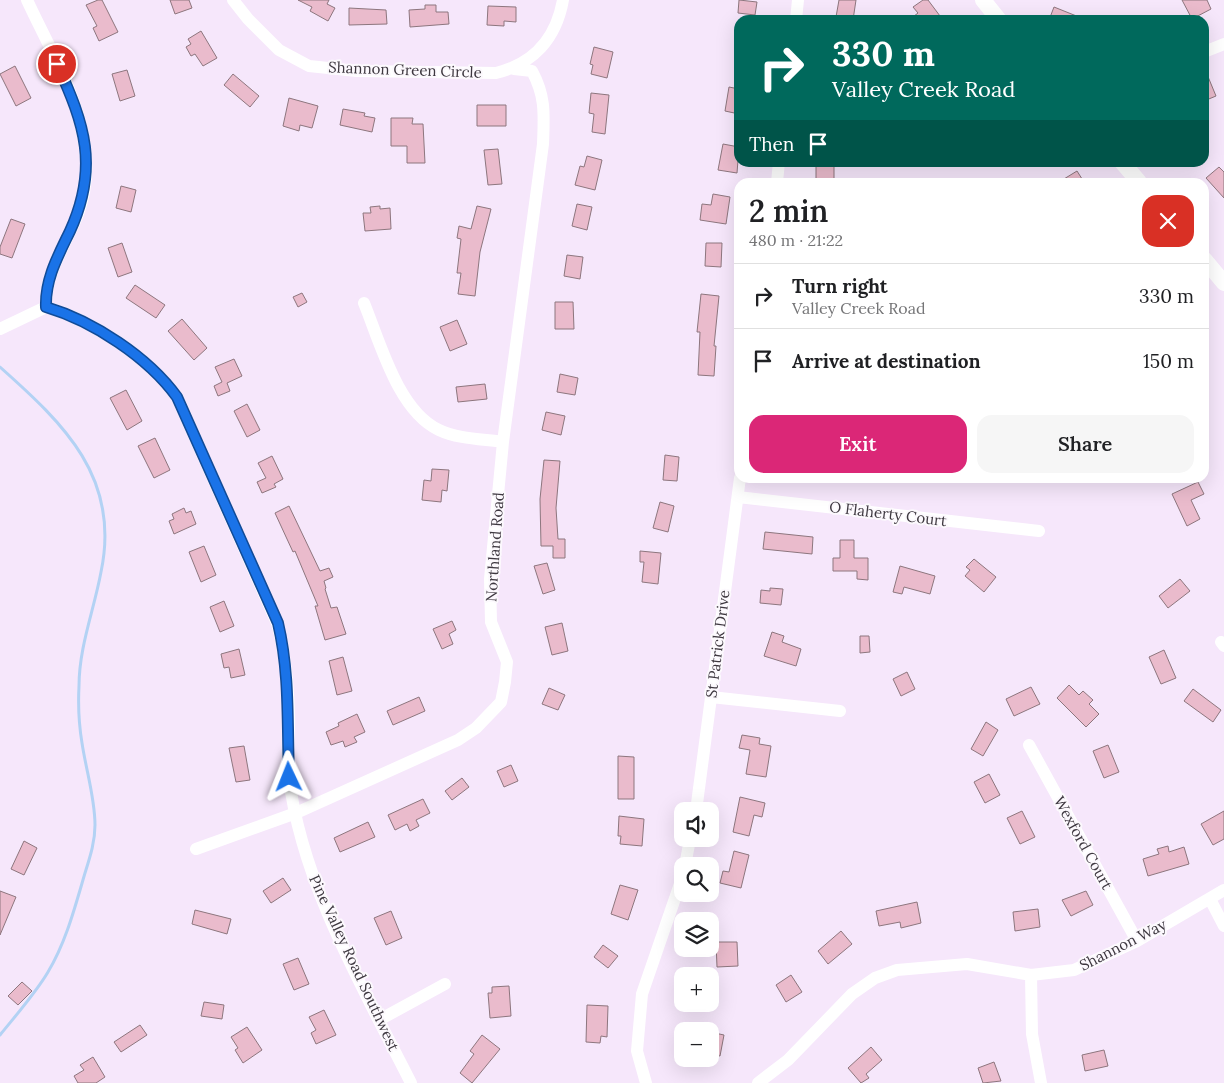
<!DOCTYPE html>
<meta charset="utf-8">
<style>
:root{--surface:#fff;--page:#f6f6f6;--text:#202124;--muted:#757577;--line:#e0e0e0;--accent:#db2777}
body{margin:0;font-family:Lora,serif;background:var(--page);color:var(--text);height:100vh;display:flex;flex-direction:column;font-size:19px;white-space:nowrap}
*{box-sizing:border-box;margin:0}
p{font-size:16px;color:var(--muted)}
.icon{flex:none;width:28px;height:28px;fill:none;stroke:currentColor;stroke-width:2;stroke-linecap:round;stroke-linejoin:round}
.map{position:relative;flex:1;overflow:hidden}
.side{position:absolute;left:734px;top:178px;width:475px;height:305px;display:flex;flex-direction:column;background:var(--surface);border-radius:15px;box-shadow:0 5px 20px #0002}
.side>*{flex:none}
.banner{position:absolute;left:734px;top:15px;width:475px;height:152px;border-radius:15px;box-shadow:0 5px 20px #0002;background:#00695c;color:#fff;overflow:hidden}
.buttons{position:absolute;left:674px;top:802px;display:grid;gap:10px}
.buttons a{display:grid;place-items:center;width:45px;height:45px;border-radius:10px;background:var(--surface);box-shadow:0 5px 20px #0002;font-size:25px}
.pin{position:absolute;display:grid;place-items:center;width:42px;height:42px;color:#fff;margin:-21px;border:2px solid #fff;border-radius:50%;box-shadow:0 1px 5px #0007}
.me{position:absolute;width:55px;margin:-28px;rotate:358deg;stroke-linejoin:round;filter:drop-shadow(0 0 4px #0008)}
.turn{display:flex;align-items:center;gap:18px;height:105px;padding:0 15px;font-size:22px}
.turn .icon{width:65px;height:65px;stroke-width:2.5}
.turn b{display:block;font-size:35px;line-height:42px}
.then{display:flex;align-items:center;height:48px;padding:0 15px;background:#0003;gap:10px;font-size:19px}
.round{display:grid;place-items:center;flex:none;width:52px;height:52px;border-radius:15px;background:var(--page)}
.headline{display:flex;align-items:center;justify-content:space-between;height:85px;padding:0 15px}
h1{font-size:30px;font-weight:600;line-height:38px}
.button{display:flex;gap:10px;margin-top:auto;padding:10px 15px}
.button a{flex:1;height:58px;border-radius:15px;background:var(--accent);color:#fff;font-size:20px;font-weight:600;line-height:58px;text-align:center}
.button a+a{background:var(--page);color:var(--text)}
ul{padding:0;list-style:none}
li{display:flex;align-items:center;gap:15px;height:65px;padding:0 15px;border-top:1px solid var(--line)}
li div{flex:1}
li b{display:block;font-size:19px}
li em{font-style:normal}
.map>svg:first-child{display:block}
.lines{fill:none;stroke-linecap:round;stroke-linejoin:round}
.stream{stroke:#b3d2f4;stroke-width:3}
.building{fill:#eabbcc;stroke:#8d767e}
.minor{stroke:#fff;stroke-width:12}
.tertiary{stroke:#fff;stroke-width:16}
.route-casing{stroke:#114b97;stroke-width:12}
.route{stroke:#1a73e8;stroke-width:9}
.labels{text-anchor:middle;stroke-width:4;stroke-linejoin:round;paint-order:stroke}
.street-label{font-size:15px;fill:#3e3840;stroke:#fcf9fd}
</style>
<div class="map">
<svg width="1224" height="1083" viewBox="0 0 1224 1083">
<rect width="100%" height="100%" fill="#f6e7fb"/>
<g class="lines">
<path class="stream" d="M0,367C64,424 121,478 101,572C94,610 79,647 79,686C78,705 79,725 82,743C86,770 95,798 95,825C95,842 90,857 85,873C75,907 66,942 48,972C35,994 16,1015 0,1035"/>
</g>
<path class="building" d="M98,0H102L118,32L99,41L93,28L97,26L86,5Z
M170,0H189L192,8L175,14Z
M298,0H329L327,4L335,8L328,21L310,11L312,7Z
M739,0L757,2L755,15L738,13Z
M839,0H856L853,20L836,17Z
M923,0H928L943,20H909L918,13L913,7Z
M1182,0H1207L1211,9L1192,19Z
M425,5H436V12H448L449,24L410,27L409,10L425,9Z
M488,6L516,7V22L504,21V26L487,25Z
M1054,7L1084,19V20H1049Z
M349,8L386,10L387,24L349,25Z
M201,31L217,58L203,66L195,54L191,56L186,47L191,44L188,39Z
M594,47L613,52L607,78L591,74L593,65L590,64Z
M15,66L31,98L16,106L0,74Z
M1204,67L1216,96L1204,101Z
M127,70L135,96L120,101L112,74Z
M233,74L259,96L250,107L224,85Z
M729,87L739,89V114L725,111Z
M591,93L609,95L605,134L592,132L594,114L589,113Z
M289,98L318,106L312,128L300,125L299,131L283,126Z
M477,105H506V126H477Z
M343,109L365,113L364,116L375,118L372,132L340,125Z
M391,118H413L412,124H423L425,163H407V146H391Z
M723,144L739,147L737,173L718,170Z
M498,149L502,184L488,185L484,150Z
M587,156L602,160L595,190L575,185L580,166L584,167Z
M816,162H834V182H816Z
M1219,167L1224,172V198L1206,178Z
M1077,171L1084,182H1059Z
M121,186L136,190L131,212L116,208Z
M713,194L730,197L726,224L700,220L702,204L711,205Z
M577,204L592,207L587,230L572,226Z
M380,206V209L390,208L391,229L365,231L363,213H371L370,207Z
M477,206L491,209L480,252L475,296L458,294L461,273H457L461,239L457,238L459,226L471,229Z
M11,219L25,224L12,258L0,254V247Z
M122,243L132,272L118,277L108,248Z
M706,243H722L721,267L705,266Z
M567,255L583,257L580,279L564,276Z
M135,285L165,305L156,318L126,298Z
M302,293L307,302L298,307L293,297Z
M701,294L719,296L714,346H716L714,376L698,375L700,332H697Z
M555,302H573L574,329H555Z
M182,319L207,348L194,360L168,331Z
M457,320L467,344L450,351L440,327Z
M234,359L242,376L227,383L230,391L218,396L214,386L222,382L215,367Z
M560,374L578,378L575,395L557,392Z
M485,384L487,399L458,402L456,387Z
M126,390L142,421L127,430L110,398Z
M247,404L260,430L247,437L234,411Z
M546,412L565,416L561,435L542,430Z
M155,438L170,470L154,478L138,446Z
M665,455L679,457L677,481L663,480Z
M272,456L283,479L274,484L276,487L262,493L257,482L266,478L258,463Z
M544,460L560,461L556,508L558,539H565V558H553V546H541L540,499Z
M432,469L449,470L447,491L442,490L441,502L422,500L424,480L431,481Z
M1198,482L1204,494L1191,500L1200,519L1187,526L1172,494Z
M660,502L674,506L668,532L653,528Z
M289,506L320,571L329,568L333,577L324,581L326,588L325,589L331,608L337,607L346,634L325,640L315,606H318L295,551L293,552L275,513Z
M184,508L186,513L191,511L196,524L174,534L169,521L174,519L172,514Z
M765,532L813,537L812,554L763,549Z
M840,540H854V558H868V580L857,579V571H833V558H840Z
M204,546L216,575L201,582L189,552Z
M640,551L661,553L658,584L642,582L644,562H640Z
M974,559L996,577L984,592L965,576L970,570L966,567Z
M547,563L555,590L543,594L534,566Z
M900,566L935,576L930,594L904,587L902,594L893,592Z
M1180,579L1190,591L1168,608L1159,596Z
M770,588L783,589L781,605L760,603L761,590L770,591Z
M224,601L234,626L220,632L210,607Z
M452,621L456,630L449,634L453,644L442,649L433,629Z
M562,623L568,651L552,655L545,627Z
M772,632L784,636L782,642L801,649L796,666L764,656Z
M860,636H869L870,652L860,653Z
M239,649L245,675L231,678L229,667L224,668L221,654Z
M1164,650L1176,678L1161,684L1149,657Z
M343,657L352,691L337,695L329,661Z
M907,672L915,689L901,696L893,679Z
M1069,685L1079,695L1083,691L1093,700L1089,704L1099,714L1086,727L1057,698Z
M1031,687L1040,704L1014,716L1006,699Z
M549,688L565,695L558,710L542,704Z
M1193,689L1221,710L1213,722L1184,701Z
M419,697L425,711L393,725L387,711Z
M357,714L365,732L354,737L357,742L345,747L343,741L331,745L326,732L339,726L338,723Z
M986,722L998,730L983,756L971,749Z
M742,735L760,738L759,744L771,746L766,777L746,774L750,750L739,748Z
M1108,745L1119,772L1104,778L1093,751Z
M244,746L250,780L236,782L229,748Z
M618,756L634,757V799H618Z
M511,765L518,781L504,787L497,771Z
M989,774L1000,795L985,803L974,782Z
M462,778L469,787L452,800L445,791Z
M740,797L765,803L762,817L754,815L749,836L733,832Z
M423,799L430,813L416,820L419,826L410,831L407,824L395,830L388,815Z
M1022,811L1035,837L1020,844L1007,818Z
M1224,811V839L1213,845L1201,824Z
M619,816L644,819L642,846L620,844L621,836H618Z
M368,822L375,837L340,852L334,838Z
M24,841L37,848L24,875L11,869Z
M1168,846L1169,852L1184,847L1189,864L1148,876L1143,859L1159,854L1157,849Z
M734,851L749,855L741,888L720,883L723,871L729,872Z
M283,878L291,890L271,903L263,891Z
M620,885L638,890L628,920L611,914Z
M0,891L16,897L0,935Z
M1086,891L1093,905L1071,916L1062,900Z
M917,902L921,923L901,928L900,922L879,926L876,911Z
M1038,909L1040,927L1015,931L1013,912Z
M195,910L231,919L227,934L192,924Z
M391,911L402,938L386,945L374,918Z
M841,931L852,944L828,964L818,951Z
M716,942H737L738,966L717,967Z
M603,945L618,956L608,968L594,957Z
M298,958L309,984L294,990L283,964Z
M791,975L802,992L786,1002L776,985Z
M22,982L32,991L18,1005L8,996Z
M509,986L511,1016L490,1018L488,993H492V987Z
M204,1002L224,1005L222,1019L201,1016Z
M587,1005L608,1006L607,1037L601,1036L600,1043L586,1042Z
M324,1010L336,1035L316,1044L311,1033L316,1030L309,1017Z
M140,1025L147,1035L121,1052L114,1042Z
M247,1027L262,1050L243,1063L235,1050L238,1048L231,1037Z
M710,1032L724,1035L720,1056L710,1054Z
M482,1035L500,1049L472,1083L460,1073L474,1054L470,1051Z
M871,1047L882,1060L866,1074L869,1078L861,1083L848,1068Z
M1104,1050L1108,1066L1085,1071L1082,1055Z
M93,1057L105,1077L96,1083H78L74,1076L84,1070L80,1065Z
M994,1062L1001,1081L983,1083L978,1068Z"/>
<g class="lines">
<path class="minor" d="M27,0C57,65 106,140 78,214C66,245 45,272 46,307
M233,0L248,19L279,50L309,66L357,71L496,73C533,64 556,39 563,0
M796,20L798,0
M1204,52L1224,44
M777,182L779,162
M364,303C380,342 398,411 439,430C458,439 482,439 503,442
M46,307C93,321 148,357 177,397L277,623C285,652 288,682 289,713C290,735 286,756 289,778C302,884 363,988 411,1083
M0,329L46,307
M738,497L1039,531
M1221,642L1224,646
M711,697L840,711
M1029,745L1137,941
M696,811L740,478
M196,849L296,813L458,740L476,728L501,702L505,682L507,662L491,622L490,579L503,442L543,144C544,115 546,97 532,71L514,69
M685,866L690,839
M1210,899L1224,926
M1031,975L1032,1034L1041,1083
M379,1020L445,984
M646,1083L637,1051L642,994L682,878
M758,1083L788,1060L852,994L875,978L897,970L967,964L1031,975L1074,970L1137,941L1224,890"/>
<path class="tertiary" d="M983,0L999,20
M1122,162L1139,182
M1204,259L1224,283"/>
</g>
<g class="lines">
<defs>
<path id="route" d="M57,64C85,125 99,167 70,231C58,256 45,279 46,307C93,321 148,357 177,397L278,623C290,674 287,725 289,777"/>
</defs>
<use href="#route" class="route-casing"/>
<use href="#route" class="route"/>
</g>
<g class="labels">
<g class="street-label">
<text transform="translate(405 70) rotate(2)" y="5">Shannon Green Circle</text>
<text transform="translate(888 514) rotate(7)" y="5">O Flaherty Court</text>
<text transform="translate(495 547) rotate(-86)" y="5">Northland Road</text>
<text transform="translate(718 644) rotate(-83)" y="5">St Patrick Drive</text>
<text transform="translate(1083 843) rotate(61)" y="5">Wexford Court</text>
<text transform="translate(1123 945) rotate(-27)" y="5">Shannon Way</text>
<text transform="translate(354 963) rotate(65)" y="5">Pine Valley Road Southwest</text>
</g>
</g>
</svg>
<div class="buttons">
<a><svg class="icon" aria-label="sound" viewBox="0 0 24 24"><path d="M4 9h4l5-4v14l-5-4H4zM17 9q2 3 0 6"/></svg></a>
<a><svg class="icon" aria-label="search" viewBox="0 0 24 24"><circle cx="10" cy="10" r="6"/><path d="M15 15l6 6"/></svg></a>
<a><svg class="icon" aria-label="layers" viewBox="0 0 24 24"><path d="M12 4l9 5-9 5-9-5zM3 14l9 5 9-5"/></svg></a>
<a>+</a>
<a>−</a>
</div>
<div class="pin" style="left:57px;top:64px;background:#d93025"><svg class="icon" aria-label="arrive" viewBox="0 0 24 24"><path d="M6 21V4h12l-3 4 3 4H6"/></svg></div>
<svg class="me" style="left:289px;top:777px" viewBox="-20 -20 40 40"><path d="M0-17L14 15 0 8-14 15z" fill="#1a73e8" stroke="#fff" stroke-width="4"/></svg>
<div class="banner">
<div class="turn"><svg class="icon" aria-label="right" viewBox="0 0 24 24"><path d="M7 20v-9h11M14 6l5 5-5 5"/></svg><div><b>330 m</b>Valley Creek Road</div></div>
<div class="then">Then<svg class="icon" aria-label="arrive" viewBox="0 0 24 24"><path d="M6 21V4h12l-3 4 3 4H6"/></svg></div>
</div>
<section class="side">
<div class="headline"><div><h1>2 min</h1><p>480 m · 21:22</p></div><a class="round" style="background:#d93025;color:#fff"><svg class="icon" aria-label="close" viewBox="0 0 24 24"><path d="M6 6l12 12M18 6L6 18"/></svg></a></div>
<ul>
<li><svg class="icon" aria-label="right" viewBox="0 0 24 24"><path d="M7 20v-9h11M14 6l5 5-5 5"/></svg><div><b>Turn right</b><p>Valley Creek Road</p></div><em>330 m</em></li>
<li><svg class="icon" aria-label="arrive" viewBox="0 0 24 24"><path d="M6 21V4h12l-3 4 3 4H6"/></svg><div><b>Arrive at destination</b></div><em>150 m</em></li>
</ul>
<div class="button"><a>Exit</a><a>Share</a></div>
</section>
</div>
